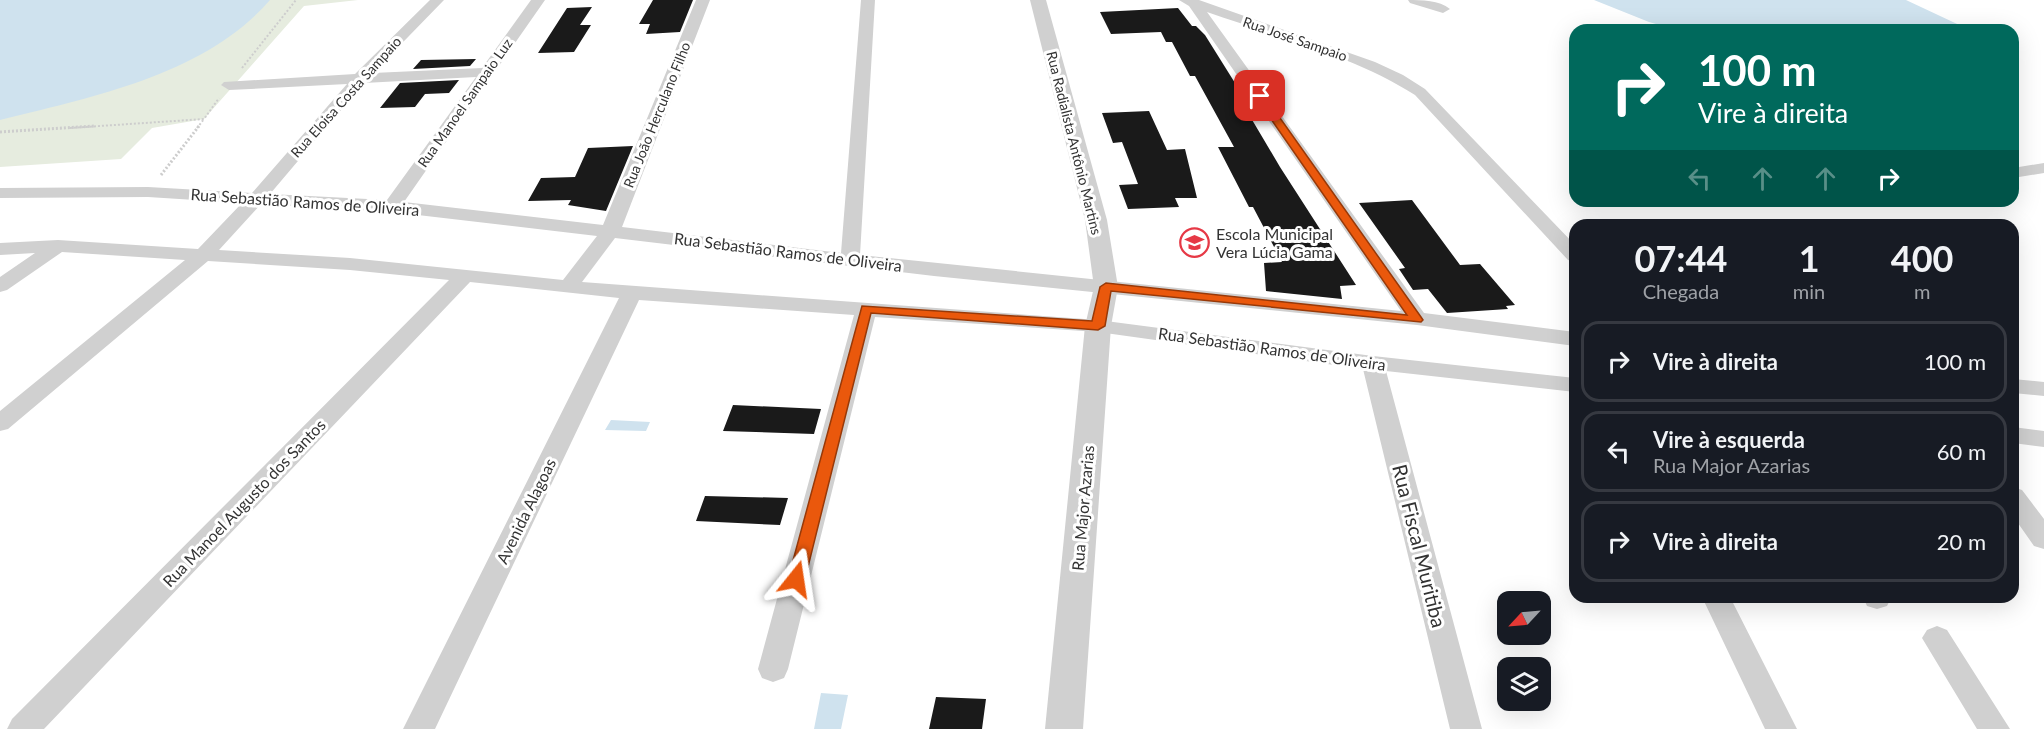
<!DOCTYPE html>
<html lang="pt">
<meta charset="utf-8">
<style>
:root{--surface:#171b24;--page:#20242c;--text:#f1f3f6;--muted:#9ea1a6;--line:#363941}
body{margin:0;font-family:Lato,sans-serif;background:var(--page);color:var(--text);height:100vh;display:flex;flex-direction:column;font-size:22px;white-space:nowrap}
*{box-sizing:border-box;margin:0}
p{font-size:20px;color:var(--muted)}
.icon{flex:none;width:33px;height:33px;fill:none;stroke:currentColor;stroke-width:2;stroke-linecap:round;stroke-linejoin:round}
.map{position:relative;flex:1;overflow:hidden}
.sheet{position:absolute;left:1569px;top:219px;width:450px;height:384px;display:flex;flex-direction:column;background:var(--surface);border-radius:18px;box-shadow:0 6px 24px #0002}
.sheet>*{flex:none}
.hud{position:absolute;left:1569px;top:24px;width:450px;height:183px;border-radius:18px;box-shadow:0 6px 24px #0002;background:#00695c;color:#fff;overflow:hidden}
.needle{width:39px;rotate:244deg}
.fabs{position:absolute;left:1497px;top:591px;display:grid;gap:12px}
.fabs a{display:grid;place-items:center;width:54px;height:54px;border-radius:12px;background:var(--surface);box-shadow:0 6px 24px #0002;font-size:30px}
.pin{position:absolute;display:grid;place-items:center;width:51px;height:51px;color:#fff;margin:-26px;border-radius:12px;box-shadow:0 3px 9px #0006}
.me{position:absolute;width:66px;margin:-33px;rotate:15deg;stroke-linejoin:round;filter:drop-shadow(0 0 4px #0008)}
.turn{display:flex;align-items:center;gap:21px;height:126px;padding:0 30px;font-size:27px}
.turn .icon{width:78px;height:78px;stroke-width:2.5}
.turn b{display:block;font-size:42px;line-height:51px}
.lanes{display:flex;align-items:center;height:57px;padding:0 30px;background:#0003;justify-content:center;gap:30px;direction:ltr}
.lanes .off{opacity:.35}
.eta{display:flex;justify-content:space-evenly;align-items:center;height:102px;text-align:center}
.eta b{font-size:36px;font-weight:700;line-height:42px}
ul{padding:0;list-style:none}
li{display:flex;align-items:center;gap:18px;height:81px;margin:0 12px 9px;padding:0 18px;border:3px solid var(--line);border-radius:18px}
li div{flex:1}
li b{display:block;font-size:22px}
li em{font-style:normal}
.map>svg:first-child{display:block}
.green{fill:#e6ecdf}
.water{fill:#cfe2ee}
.building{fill:#1a1a1a}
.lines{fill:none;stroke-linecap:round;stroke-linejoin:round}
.path-far1{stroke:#cdcdcd;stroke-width:2;stroke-dasharray:2 2;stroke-linecap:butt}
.path{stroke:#cdcdcd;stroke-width:3;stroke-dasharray:2 2;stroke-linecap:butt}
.minor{fill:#d0d0d0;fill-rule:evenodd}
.tertiary{fill:#d0d0d0;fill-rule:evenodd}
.route{fill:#ea580c;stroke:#983908;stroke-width:1.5}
.labels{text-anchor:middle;stroke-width:6;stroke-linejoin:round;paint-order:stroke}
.far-street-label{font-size:14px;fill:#333;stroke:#fff}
.street-label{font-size:16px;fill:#333;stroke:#fff}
.poi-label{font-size:16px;fill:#333;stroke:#fff;text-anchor:start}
.near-street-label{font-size:20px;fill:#333;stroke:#fff}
</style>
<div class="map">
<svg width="2044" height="729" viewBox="0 0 2044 729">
<rect width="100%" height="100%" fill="#fff"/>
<path class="green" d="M0,0H358L304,6L204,119L152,128L121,159L0,167Z"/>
<path class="water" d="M0,0H270C205,75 91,97 0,120Z
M1594,0H1906L1970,30H1677L1649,22Z
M611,420L650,422L646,431L605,430Z
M821,693L848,695L841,729H814Z"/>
<path class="building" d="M653,0H693L680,32L646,34L650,24H639Z
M592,7L580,25H591L574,52L538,53L567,8Z
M1178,8L1192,26H1196L1205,35L1240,91H1235L1280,167L1356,285L1340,286L1342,299L1266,291L1264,263L1282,262L1253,207H1249L1218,147H1234L1195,76H1190L1172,42H1166L1161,32L1111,34L1100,12Z
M476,59L470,66L413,69L421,60Z
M459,80L449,93L425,94L415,107L380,108L400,83Z
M1149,111L1167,150L1185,149L1197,198H1175L1179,207L1128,209L1119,185L1138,184L1122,142L1113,143L1102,113Z
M633,146L606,211L568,205L571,200L528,201L541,178L575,177L588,148Z
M1412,200L1460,265L1480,264L1515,305L1506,306L1508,309L1447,313L1428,289L1413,290L1399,269L1405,268L1359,203Z
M733,405L821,409L814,434L723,431Z
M705,496L788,498L780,525L696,521Z
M936,697L986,699L982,729H929Z"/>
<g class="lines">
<path class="path-far1" d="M242,68L296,0
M70,128L204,119L219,98
M197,128L204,119"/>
<path class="path" d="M0,132L94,126
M161,175L199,126"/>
<path class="minor" d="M430,0H444L373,73L482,68L531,0H545L404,202L603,225L696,0H710L622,227L841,253L861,0H875L860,255L1401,311L1189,6L1179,0H1199L1375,62L1403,75L1425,89L1575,245V262L1568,260L1415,95C1354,56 1275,36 1207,12L1424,313L1575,332V346L1417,325L934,276L615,238L582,282L1098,320L1373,356L1575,378V392L1386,371L1482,729H1450L1363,369L1098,332L875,317L788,669L784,678L773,682L762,678L758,669L854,315L639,300L435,729H403L619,298L470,282L44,729H7L12,719L449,280L350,270L208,261L8,429L0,431V411L185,260L62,252L7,290L0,292V277L35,253L0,255V243L58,240L198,249L242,203L148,197L0,198V188L148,187L252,193L347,84L229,90L221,85L224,82L355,74ZM476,77L387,200L270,194L364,83ZM261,204L392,212L597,236L563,280L350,258L219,250Z
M1408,0C1422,0 1439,0 1450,9L1443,13L1410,3Z
M2044,163V173L2013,178V168Z
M2013,379L2044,382V396L2013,393Z
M2013,427L2044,431V447L2013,443Z
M2013,487L2022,490L2044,519V549L2034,546L2013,516Z
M1702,597H1730L1797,729H1765Z
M1863,597H1891V598L1887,606L1877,609L1867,606Z
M1937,626L1947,630L2010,729H1977L1922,638L1927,630Z"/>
<path class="tertiary" d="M1030,0H1046L1107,220L1118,287L1111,326L1083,729H1045L1085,326L1094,287L1085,220Z"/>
</g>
<path class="route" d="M1260,93L1263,94L1421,317L1423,320L1421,322L1111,291L1105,326L1098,330L871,313L805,579L802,583L796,585L790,583L788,579L862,306L1092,321L1100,287L1106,283L1407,315L1255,96Z"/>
<defs>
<symbol id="school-ring" viewBox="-11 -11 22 22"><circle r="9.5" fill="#fff" stroke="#e63946" stroke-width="1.5"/><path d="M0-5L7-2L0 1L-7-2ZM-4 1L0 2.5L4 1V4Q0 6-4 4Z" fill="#e63946"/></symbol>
</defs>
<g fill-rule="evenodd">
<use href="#school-ring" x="1178" y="226" width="33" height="33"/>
</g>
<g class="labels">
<g class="far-street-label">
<text transform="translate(1295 39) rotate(19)" y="5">Rua José Sampaio</text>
<text transform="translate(346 97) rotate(-48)" y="5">Rua Eloisa Costa Sampaio</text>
<text transform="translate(465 103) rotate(-55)" y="5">Rua Manoel Sampaio Luz</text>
<text transform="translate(657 115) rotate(-68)" y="5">Rua João Herculano Filho</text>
<text transform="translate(1074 143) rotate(76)" y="5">Rua Radialista Antônio Martins</text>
</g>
<g class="street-label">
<text transform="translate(305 202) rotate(4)" y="6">Rua Sebastião Ramos de Oliveira</text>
<text transform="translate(788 252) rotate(7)" y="6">Rua Sebastião Ramos de Oliveira</text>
<text transform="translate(1272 349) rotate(8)" y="6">Rua Sebastião Ramos de Oliveira</text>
<text transform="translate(244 503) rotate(-46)" y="6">Rua Manoel Augusto dos Santos</text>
<text transform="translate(1083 508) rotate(-85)" y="6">Rua Major Azarias</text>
<text transform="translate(526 511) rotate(-64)" y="6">Avenida Alagoas</text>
</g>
<g class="poi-label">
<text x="1216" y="240">Escola Municipal<tspan x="1216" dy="18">Vera Lúcia Gama</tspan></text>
</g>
<g class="near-street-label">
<text transform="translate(1419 546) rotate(76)" y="7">Rua Fiscal Muritiba</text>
</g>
</g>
</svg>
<div class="fabs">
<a><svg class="needle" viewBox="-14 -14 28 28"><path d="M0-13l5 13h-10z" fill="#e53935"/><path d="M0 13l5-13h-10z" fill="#9ea1a6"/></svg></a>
<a><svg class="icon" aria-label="layers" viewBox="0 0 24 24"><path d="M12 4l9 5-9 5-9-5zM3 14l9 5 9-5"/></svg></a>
</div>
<div class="pin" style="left:1260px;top:96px;background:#d93025"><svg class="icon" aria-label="arrive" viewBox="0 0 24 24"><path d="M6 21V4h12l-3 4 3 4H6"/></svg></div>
<svg class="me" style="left:796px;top:579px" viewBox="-20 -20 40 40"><path d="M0-17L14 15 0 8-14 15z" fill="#ea580c" stroke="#fff" stroke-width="4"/></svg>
<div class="hud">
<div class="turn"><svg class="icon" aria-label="right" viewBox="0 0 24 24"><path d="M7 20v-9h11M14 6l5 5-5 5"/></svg><div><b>100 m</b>Vire à direita</div></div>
<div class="lanes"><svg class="icon off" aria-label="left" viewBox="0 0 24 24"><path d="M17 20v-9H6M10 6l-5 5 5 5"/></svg><svg class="icon off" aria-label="ahead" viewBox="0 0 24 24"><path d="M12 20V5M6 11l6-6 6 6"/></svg><svg class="icon off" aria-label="ahead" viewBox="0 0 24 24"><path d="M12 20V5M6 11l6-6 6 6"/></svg><svg class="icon" aria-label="right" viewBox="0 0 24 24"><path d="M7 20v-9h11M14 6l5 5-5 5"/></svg></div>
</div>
<section class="sheet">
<div class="eta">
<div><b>07:44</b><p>Chegada</p></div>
<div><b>1</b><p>min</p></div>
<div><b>400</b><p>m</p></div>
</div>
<ul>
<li><svg class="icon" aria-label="right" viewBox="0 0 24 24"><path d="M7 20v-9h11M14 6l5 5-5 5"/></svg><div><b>Vire à direita</b></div><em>100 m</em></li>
<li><svg class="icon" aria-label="left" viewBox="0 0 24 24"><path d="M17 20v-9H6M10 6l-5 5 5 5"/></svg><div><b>Vire à esquerda</b><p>Rua Major Azarias</p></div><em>60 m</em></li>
<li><svg class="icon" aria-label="right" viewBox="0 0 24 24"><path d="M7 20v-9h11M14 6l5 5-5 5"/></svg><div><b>Vire à direita</b></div><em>20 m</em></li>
</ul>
</section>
</div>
